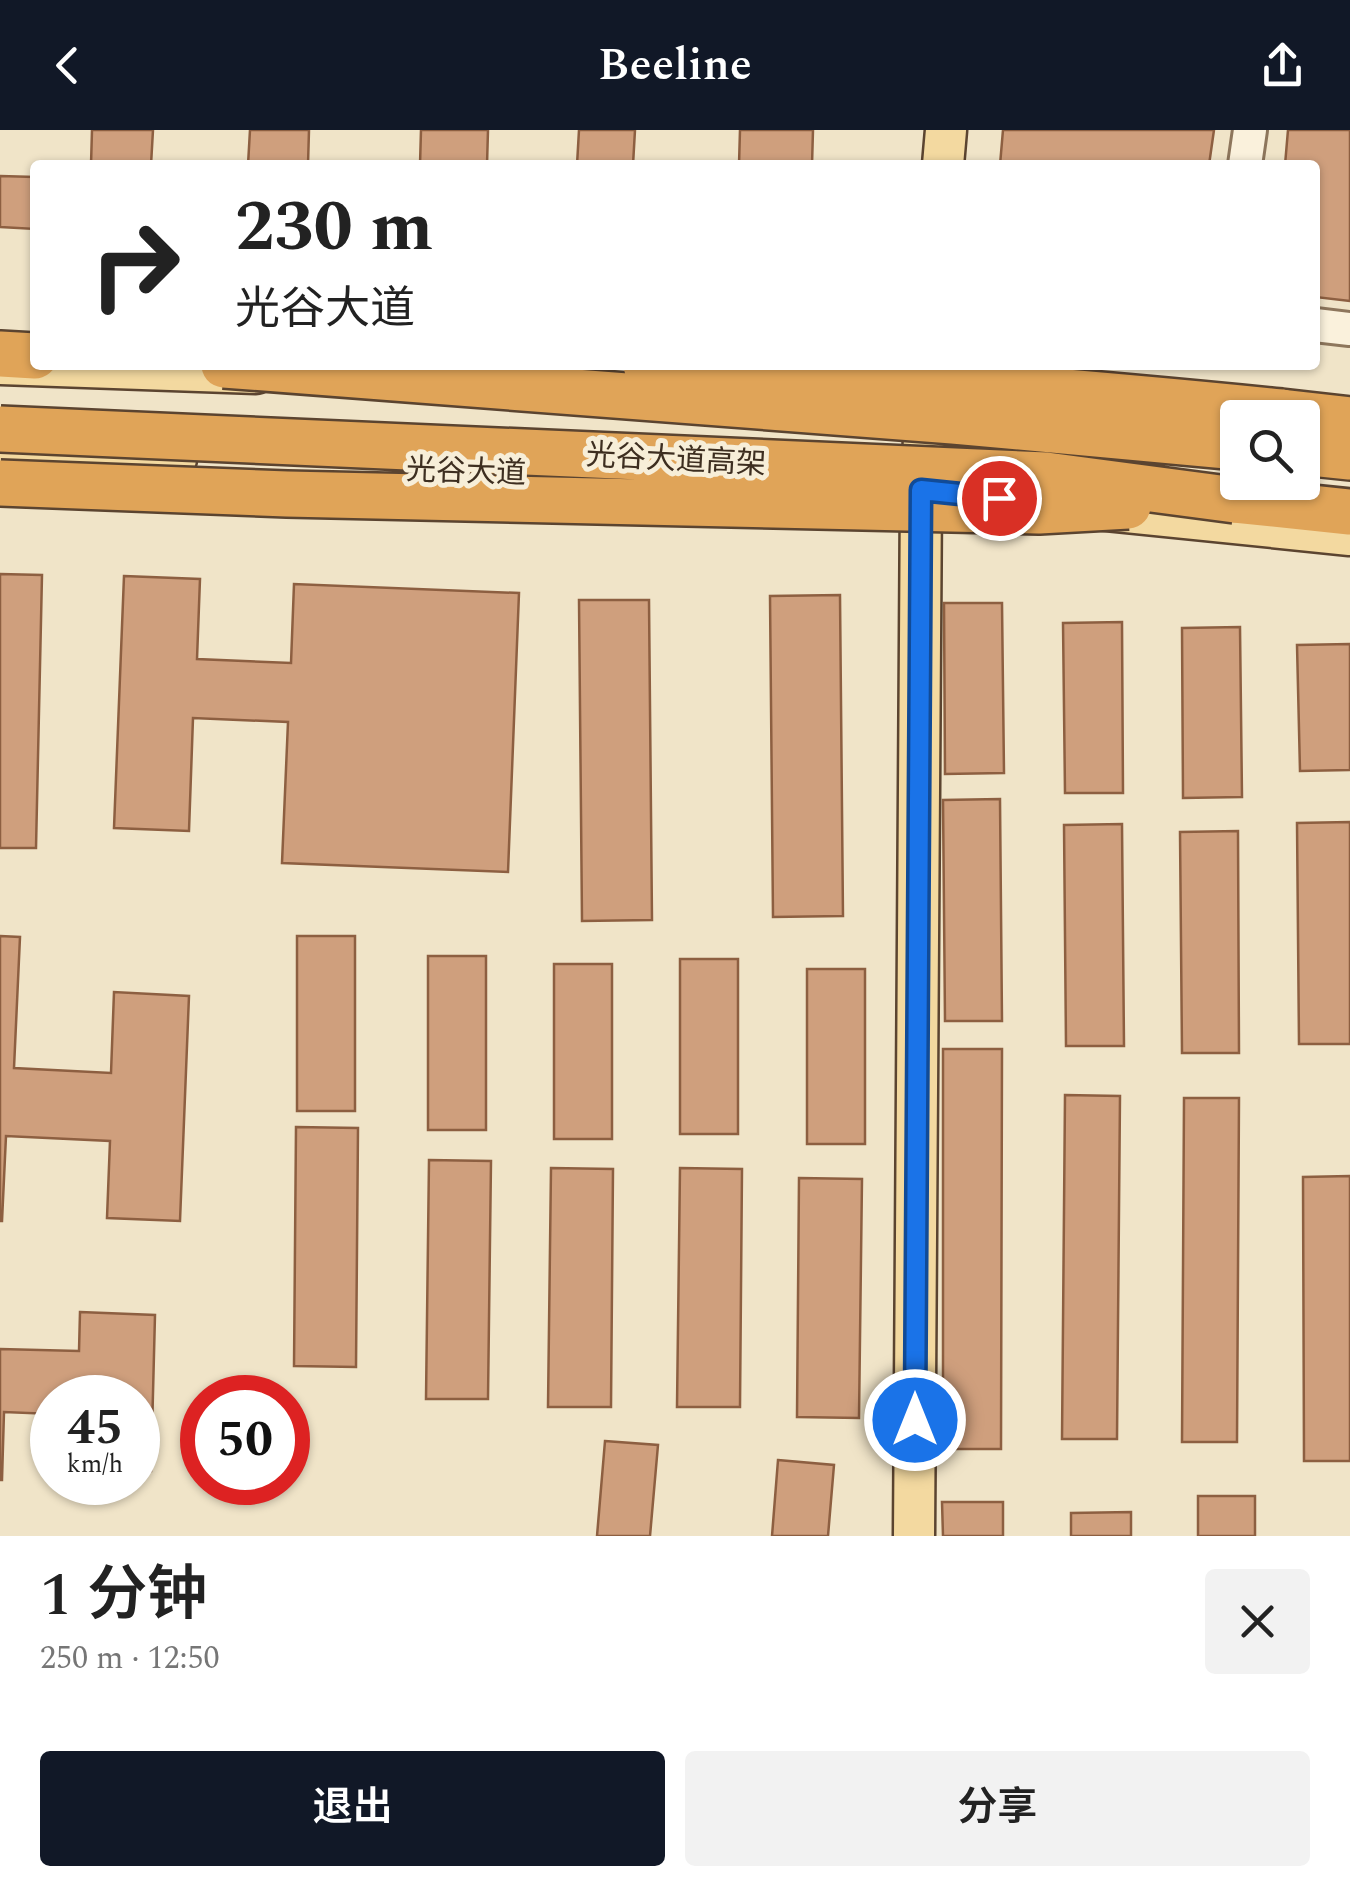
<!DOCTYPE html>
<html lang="zh">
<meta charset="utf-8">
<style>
:root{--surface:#fff;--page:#f2f2f2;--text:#222;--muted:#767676;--accent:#111827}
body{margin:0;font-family:Spectral,"Noto Sans SC",serif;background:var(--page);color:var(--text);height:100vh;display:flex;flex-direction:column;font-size:38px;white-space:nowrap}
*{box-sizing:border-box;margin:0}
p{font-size:32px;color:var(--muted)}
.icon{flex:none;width:55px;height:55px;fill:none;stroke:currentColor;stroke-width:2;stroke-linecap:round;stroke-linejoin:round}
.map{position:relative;height:1406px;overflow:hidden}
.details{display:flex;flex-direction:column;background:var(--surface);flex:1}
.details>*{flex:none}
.hud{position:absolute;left:30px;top:30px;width:1290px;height:210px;border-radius:10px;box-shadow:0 2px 8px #0004;background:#fff;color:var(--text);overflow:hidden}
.controls{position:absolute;left:1220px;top:270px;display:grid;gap:20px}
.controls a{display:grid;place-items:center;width:100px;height:100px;border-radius:10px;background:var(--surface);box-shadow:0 2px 8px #0004;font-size:50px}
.speed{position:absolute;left:30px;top:1245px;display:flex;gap:20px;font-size:50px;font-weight:700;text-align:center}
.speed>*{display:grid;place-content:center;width:130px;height:130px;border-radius:50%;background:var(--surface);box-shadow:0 2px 8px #0004;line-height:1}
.speed small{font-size:25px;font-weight:400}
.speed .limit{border:15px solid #d22;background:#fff;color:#111}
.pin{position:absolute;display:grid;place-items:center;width:85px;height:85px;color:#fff;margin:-42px;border:5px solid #fff;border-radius:50%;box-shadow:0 2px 10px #0007}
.me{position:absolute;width:110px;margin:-55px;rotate:0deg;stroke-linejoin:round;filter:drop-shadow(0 0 8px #0008)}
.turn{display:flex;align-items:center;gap:35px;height:210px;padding:0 40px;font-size:45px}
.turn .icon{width:130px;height:130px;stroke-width:2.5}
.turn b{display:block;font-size:70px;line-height:85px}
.round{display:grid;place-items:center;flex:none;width:105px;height:105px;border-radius:10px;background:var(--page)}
.overview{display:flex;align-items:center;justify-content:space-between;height:170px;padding:0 40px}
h1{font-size:60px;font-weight:600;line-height:75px}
.button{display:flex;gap:20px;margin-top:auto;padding:20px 40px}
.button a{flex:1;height:115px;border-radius:10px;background:var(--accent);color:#fff;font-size:40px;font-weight:600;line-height:115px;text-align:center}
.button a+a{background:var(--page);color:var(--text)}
header{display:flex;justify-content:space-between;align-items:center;height:130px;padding:0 40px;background:var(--accent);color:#fff;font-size:45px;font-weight:600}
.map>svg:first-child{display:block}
.building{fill:#cf9f7d;stroke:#8d5f41;stroke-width:2.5}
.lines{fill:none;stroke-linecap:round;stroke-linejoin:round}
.minor-casing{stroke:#8d765c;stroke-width:38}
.major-casing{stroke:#5b4430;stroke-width:45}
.highway-casing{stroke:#5b4430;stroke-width:50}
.minor{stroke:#faf1dc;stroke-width:32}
.major{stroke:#f3d9a0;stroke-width:40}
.highway{stroke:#e0a458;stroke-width:45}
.highway-bridge-casing{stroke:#5b4430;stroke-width:50;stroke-linecap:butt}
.highway-bridge{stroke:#e0a458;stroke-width:45}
.route-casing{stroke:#114b97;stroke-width:25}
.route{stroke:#1a73e8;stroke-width:18}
.labels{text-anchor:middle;stroke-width:10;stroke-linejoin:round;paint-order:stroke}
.street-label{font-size:30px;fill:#3d2e20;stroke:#f7eed8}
</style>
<header><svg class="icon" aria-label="back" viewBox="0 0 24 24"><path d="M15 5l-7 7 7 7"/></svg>Beeline<svg class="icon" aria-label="share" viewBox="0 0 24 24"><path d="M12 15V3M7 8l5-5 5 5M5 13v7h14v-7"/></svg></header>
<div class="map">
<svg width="1350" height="1406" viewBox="0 0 1350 1406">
<rect width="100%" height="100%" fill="#f0e4c8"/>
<path class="building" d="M92,0H153L151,35H91Z
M250,0H309L308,35H248Z
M421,0H488L487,35H420Z
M579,0H635L633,35H577Z
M740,0H813L812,35H739Z
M1003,0H1214L1209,35H1000Z
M1288,0H1350V171L1315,167V35H1285Z
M0,46L35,47V99L0,97Z
M0,444L42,445L36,718H0Z
M124,446L200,449L197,529L291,533L294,454L519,463L508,742L282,733L288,592L193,588L189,701L114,698Z
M840,465L843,786L773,787L770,466Z
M579,470H649L652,790L582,791Z
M944,473H1002L1004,643L945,644Z
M1122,492L1123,663H1065L1063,493Z
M1240,497L1242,667L1183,668L1182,498Z
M1350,514V640L1300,641L1297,515Z
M1000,669L1002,891H945L943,670Z
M1350,692V914H1299L1297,693Z
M1122,694L1124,916H1066L1064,695Z
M1238,701L1239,923H1182L1180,702Z
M0,806L20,807L14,938L111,943L114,862L189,866L180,1091L107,1088L110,1011L6,1006L2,1091H0Z
M297,806H355V981H297Z
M428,826H486V1000H428Z
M680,829H738V1004H680Z
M554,834H612V1009H554Z
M807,839H865V1014H807Z
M943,919H1002L1001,1319H943Z
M1065,965L1120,966L1117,1309H1062Z
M1184,968H1239L1237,1312H1182Z
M296,997L358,998L356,1237L294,1236Z
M429,1030L491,1031L488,1269H426Z
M551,1038L613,1039L611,1277H548Z
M680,1038L742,1039L740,1277H677Z
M1350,1046V1331H1304L1303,1047Z
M799,1048L862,1049L859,1288L797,1287Z
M80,1182L155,1185L151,1341H138V1268H52V1284L4,1282L2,1350H0V1219L79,1221Z
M605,1311L658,1315L650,1406H597Z
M778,1330L834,1335L828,1406H772Z
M1198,1366H1255V1406H1198Z
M942,1372H1003V1406H943Z
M1131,1382V1406H1071V1383Z"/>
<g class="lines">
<defs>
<path id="minor" d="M1245,35L1250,0
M1315,195L1350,199"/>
<path id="major" d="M943,35L946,0
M0,234L256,243
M0,322L176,329
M1097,379L1350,405
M914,1406L921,360L927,259"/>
<path id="highway" d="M0,224L35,226
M1281,282L1350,290
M1302,322L1350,327
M1235,370L1350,382"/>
</defs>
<use href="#minor" class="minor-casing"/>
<use href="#major" class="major-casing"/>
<use href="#highway" class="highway-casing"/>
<use href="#minor" class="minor"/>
<use href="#major" class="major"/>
<use href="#highway" class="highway"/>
<defs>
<path id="highway-bridge" d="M224,235L953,291L1238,317
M646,235C858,243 1070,261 1281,282
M0,299L1046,345L1235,370
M0,353L287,364L1039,381L1128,376"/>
</defs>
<use href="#highway-bridge" class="highway-bridge-casing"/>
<use href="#highway-bridge" class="highway-bridge"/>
</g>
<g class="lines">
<defs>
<path id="route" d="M915,1290L921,360L999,368"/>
</defs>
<use href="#route" class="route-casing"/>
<use href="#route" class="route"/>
</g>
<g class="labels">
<g class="street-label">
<text transform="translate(676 329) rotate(3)" y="10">光谷大道高架</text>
<text transform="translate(466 341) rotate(2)" y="10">光谷大道</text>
</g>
</g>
</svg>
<div class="controls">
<a><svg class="icon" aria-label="search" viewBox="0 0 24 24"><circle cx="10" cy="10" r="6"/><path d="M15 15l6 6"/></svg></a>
</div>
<div class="speed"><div>45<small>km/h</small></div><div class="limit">50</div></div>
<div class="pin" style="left:999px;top:368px;background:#d93025"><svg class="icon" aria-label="arrive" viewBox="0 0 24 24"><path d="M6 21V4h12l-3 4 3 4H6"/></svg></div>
<svg class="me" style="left:915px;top:1290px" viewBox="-20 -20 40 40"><circle r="17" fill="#1a73e8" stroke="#fff" stroke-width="3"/><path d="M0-11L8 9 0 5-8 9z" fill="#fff"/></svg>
<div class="hud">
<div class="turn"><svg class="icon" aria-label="right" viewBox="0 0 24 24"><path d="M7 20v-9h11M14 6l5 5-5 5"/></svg><div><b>230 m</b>光谷大道</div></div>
</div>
</div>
<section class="details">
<div class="overview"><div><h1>1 分钟</h1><p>250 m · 12:50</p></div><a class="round"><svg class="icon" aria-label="close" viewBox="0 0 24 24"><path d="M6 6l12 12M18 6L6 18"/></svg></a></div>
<div class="button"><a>退出</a><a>分享</a></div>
</section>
